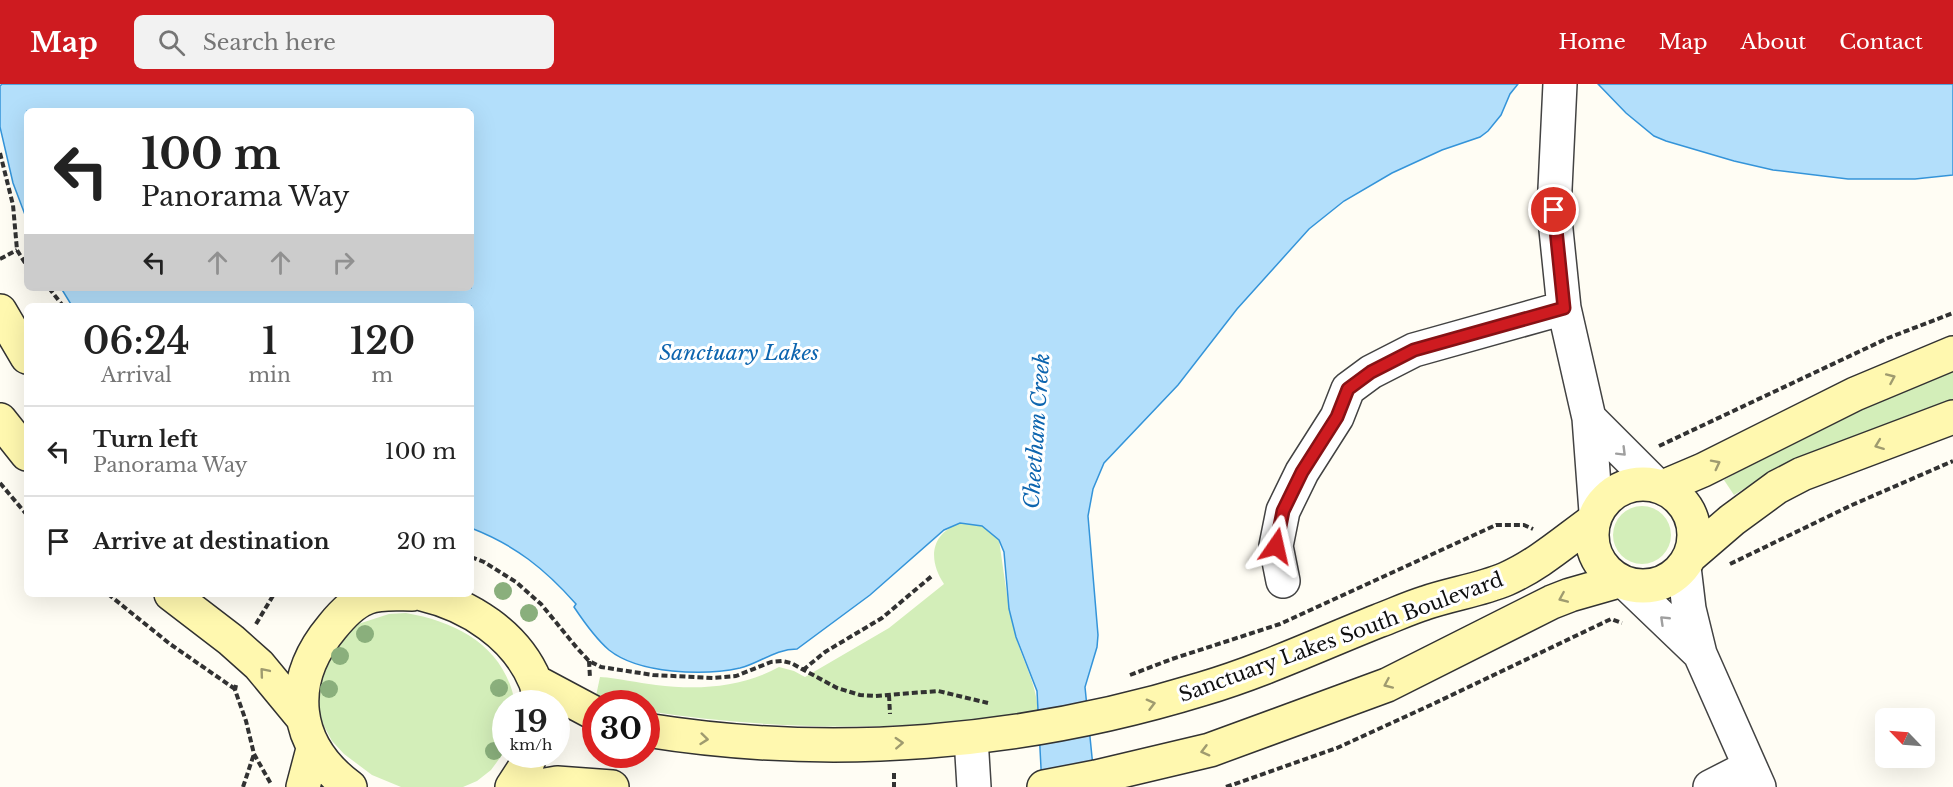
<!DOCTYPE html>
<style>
:root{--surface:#fff;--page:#f2f2f2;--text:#222;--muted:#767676;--line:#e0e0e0;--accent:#ce1b20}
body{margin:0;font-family:"Libre Baskerville",serif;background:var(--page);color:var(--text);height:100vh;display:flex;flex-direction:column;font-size:22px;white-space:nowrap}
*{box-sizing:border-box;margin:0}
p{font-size:20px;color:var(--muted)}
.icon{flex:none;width:33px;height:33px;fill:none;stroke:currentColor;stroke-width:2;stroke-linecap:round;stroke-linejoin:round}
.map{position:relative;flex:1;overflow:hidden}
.details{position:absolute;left:24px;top:219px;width:450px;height:294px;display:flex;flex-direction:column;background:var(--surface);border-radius:9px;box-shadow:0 6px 24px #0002}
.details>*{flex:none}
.banner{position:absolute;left:24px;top:24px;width:450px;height:183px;border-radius:9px;box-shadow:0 6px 24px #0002;background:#fff;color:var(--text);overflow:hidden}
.needle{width:39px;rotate:295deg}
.controls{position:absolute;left:1875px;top:624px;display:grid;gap:12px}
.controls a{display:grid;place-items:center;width:60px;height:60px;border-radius:9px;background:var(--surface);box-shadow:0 6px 24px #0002;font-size:30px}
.speed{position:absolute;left:492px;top:606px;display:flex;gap:12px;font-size:30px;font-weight:700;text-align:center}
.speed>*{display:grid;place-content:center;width:78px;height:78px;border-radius:50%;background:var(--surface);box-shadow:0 6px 24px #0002;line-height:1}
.speed small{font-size:15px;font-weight:400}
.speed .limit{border:9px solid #d22;background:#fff;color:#111}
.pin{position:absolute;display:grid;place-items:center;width:51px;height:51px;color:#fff;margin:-26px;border:3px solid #fff;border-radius:50%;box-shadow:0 2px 6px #0007}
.me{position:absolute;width:66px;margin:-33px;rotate:11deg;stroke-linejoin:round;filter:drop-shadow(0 0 4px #0008)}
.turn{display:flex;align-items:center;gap:21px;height:126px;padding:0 18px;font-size:27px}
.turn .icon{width:78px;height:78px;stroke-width:2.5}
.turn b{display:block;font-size:42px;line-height:51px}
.lanes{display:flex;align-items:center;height:57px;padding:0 18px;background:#0003;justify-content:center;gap:30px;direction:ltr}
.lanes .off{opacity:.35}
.eta{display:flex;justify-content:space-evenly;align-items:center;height:102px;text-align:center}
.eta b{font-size:36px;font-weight:600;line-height:42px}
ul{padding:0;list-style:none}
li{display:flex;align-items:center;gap:18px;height:90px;padding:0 18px;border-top:2px solid var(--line)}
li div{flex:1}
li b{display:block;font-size:22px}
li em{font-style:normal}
header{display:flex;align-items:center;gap:36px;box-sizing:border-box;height:84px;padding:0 30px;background:var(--accent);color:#fff}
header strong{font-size:28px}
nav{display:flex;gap:33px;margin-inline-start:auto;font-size:21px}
.search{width:420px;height:54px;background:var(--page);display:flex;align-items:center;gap:15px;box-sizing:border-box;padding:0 21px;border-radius:9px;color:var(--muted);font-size:22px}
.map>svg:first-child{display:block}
.green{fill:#d3eeb9}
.water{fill:#b3dffb;stroke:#3494d9;stroke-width:1.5}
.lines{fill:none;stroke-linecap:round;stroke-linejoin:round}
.street-casing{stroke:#434343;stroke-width:36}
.secondary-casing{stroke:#323232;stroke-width:36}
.path{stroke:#323232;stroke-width:4;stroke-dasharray:6 3;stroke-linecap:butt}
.street{stroke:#fff;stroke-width:33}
.secondary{stroke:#fff8af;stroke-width:33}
.tree{fill:#8aaf7c}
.oneway{stroke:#9f9b6f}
.oneway2{stroke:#9f9f9f}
.route-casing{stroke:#861215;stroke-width:15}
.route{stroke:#ce1b20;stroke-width:10}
.labels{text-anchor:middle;stroke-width:6;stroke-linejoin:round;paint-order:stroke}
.street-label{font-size:20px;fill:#101010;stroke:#fff}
.water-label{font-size:21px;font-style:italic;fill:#0d65af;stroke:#fff}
</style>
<header>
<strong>Map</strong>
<div class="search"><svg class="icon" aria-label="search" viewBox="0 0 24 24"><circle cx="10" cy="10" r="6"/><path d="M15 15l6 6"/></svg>Search here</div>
<nav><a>Home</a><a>Map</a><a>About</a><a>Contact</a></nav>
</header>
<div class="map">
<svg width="1953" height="703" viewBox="0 0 1953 703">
<rect width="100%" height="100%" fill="#fffdf4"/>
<path class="green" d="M1953,285V317L1774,386L1734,411L1724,396C1798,354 1875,318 1953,285Z
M1613 451a29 29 0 1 1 58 0a29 29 0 1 1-58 0Z
M960,439L982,442L999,456C1004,488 1007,521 1016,553C1024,581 1036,597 1038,628C1001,632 962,638 925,640C831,646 739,641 647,627L646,620L617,619L596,612L600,593C619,594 637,599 656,601C698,606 741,604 779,583L794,587L805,593L889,544L944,500C928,476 930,450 960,439Z
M406,529C458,538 505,563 515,619L506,620L505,667L491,686L477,697L463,703H401L372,691L344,670L332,657L324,642L318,626L316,607L323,574L355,541L389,530Z"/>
<path class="water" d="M2,0H1518L1510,10L1501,31L1488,47L1480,53L1442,66L1392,89L1344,117L1309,145L1237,225L1178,301L1104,379L1093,405L1088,432L1098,551L1097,563L1085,603L1095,703H1042L1037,607L1016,553L1009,525L1004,468L999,456L982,442L960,439L944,446L870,511L797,565C775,565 760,579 740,584C704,592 639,590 609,566C595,554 584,538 574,523L576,520C545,485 515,461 471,444V222H72L61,204H471V27H27V136L13,99L0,43V2Z
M1598,0H1953V91L1915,95H1848L1773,86L1734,77L1666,57L1654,52L1626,29Z"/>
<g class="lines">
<defs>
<path id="street" d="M1560,0L1554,126L1564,224L1589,334L1596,428
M1589,334L1656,401
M1684,483L1689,525L1700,570L1759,703
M1283,497L1276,462L1283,427L1302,388L1337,333L1348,305L1371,288L1414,266L1564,224
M1628,501L1700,570
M971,654L974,703
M1710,703L1749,683"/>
<path id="secondary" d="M0,227L27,273
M0,336L27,370
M1592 451a51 51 0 1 1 102 0a51 51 0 1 1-102 0Z
M1663,403L1703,386L1855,310L1953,269
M1689,473L1732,436L1777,403L1802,390L1953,333
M171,510L231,556L259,581L302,633
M422,510C469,521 516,551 535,597C538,603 538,612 539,620
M536,598L596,630
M646,646C832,676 1023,660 1202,605C1263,587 1320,560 1378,537C1394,531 1409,524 1425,519C1451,510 1480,506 1506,495C1538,481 1565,457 1593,437
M303,703L313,665
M350,703C293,661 286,598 332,543C340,533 353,519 366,514C379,508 398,510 412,510
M512,703L527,680L531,670
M534,703L557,699L612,703
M1044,703L1096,693L1210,666L1387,601L1552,518L1570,511L1619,497"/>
</defs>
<use href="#street" class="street-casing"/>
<use href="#secondary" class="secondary-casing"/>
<path class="path" d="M0,69L13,121L17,166L27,182
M0,175L17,166
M49,204L63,222
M1659,362L1888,254L1953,229
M0,399L27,431
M471,473L484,478L516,498L541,520L577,564L589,577L601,583L653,591L713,594L736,592L771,578L782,577L791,579L837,604L860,611L875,612L938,607L988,619
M1730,480L1852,421L1953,377
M108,510L170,560L235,605
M256,540L274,510
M589,577L590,594
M803,586L825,568L882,534L933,491
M1130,591L1172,575L1280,540L1496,441H1524L1533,445
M236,601L235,606L246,637L254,670L271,700
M889,611L890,630
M894,689V703
M243,703L254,670
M1226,703L1337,664L1433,620L1611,535L1622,539"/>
<use href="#street" class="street"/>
<use href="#secondary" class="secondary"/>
</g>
<g class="tree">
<circle cx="503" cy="507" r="9"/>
<circle cx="529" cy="529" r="9"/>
<circle cx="365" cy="550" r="9"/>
<circle cx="340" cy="572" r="9"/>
<circle cx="499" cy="604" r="9"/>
<circle cx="329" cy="605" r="9"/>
<circle cx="494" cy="667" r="9"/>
</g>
<defs><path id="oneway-chevron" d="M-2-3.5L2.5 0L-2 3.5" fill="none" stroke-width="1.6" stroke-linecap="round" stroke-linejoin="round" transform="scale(1.5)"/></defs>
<g class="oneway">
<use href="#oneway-chevron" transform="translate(1891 294) rotate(-24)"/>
<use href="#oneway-chevron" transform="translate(1879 361) rotate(159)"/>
<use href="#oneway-chevron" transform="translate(1716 380) rotate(-27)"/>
<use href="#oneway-chevron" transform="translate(1563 514) rotate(157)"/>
<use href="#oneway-chevron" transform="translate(264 588) rotate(-130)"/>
<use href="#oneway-chevron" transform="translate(1388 600) rotate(156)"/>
<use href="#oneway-chevron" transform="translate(1151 620) rotate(-15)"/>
<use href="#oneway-chevron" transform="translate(704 655) rotate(6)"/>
<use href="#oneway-chevron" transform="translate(899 659) rotate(-3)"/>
<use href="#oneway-chevron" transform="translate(1205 667) rotate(165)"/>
</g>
<g class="oneway2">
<use href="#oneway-chevron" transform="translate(1622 368) rotate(45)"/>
<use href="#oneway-chevron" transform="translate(1664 536) rotate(-136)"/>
</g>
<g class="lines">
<defs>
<path id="route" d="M1276,462L1283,427L1302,388L1337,333L1348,305L1371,288L1414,266L1564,224L1554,126"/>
</defs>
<use href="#route" class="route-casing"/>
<use href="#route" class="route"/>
</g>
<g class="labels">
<g class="street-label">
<text transform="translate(1341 553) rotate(-20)" y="7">Sanctuary Lakes South Boulevard</text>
</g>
<g class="water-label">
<text x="739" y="276">Sanctuary Lakes</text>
<text transform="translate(1037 347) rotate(-86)" y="7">Cheetham Creek</text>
</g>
</g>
</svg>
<div class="controls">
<a><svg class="needle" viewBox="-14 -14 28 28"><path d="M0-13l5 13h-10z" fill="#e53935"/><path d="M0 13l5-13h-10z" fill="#767676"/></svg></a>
</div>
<div class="speed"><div>19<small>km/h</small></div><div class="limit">30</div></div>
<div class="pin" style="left:1554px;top:126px;background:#d93025"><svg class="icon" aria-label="arrive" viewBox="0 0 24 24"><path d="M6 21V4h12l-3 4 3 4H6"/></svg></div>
<svg class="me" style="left:1276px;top:462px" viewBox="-20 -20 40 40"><path d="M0-17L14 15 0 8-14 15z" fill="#ce1b20" stroke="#fff" stroke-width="4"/></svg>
<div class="banner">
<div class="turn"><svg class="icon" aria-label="left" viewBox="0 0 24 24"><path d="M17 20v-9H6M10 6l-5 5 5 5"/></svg><div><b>100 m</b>Panorama Way</div></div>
<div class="lanes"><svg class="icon" aria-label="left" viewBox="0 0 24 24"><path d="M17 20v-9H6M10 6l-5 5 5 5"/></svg><svg class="icon off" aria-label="ahead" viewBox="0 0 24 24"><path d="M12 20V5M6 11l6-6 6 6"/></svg><svg class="icon off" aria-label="ahead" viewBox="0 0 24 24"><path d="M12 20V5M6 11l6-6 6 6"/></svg><svg class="icon off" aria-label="right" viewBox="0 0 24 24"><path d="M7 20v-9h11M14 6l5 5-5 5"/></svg></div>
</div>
<section class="details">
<div class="eta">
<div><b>06:24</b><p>Arrival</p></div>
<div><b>1</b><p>min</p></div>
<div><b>120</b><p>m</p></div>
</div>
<ul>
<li><svg class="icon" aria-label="left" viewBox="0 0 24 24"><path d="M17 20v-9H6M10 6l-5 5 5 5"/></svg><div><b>Turn left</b><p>Panorama Way</p></div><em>100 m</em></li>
<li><svg class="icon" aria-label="arrive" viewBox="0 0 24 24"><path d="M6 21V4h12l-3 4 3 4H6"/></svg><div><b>Arrive at destination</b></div><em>20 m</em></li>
</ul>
</section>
</div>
